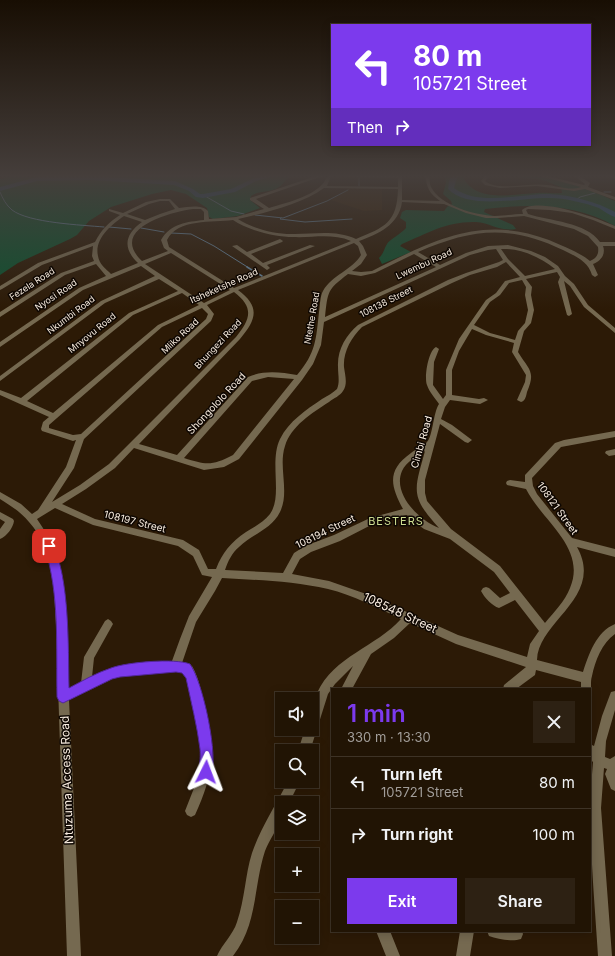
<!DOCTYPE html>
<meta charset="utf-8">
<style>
:root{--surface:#211404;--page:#2d2113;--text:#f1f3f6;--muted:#a29e9a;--line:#3e3326;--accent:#7c3aed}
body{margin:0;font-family:Inter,sans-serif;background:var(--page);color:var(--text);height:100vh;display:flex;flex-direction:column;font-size:15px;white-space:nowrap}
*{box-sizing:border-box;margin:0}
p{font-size:13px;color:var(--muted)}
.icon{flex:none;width:22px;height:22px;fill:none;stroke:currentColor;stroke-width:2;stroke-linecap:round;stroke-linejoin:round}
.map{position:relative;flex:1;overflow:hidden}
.sheet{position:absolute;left:331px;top:688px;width:260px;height:244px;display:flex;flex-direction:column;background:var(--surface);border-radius:0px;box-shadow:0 2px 10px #0003,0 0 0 1px var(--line)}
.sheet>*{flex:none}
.top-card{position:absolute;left:331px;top:24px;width:260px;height:122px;border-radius:0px;box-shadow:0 2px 10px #0003,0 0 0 1px var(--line);background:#7c3aed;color:#fff;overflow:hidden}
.tools{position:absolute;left:275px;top:692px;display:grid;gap:8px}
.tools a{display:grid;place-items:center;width:44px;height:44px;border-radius:0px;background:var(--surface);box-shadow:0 2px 10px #0003,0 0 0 1px var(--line);font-size:20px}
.pin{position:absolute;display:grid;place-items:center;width:34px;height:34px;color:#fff;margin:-17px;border-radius:8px;box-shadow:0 2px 6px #0006}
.me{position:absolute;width:44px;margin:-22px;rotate:3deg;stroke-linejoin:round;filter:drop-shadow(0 0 3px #0008)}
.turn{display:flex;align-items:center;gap:14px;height:84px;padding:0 16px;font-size:18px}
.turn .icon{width:52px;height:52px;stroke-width:2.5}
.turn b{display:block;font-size:28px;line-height:34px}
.then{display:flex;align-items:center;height:38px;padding:0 16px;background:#0003;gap:8px;font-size:15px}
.round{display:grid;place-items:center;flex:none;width:42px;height:42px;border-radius:0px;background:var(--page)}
.summary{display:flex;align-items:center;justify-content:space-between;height:68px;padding:0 16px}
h1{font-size:24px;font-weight:600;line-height:30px;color:var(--accent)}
.action{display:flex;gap:8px;margin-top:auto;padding:8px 16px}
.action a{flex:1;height:46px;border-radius:0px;background:var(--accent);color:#fff;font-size:16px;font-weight:600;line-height:46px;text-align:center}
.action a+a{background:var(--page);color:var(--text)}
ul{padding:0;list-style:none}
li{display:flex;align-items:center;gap:12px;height:52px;padding:0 16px;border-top:1px solid var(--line)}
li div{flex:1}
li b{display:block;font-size:15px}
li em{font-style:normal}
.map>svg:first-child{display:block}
.built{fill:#382106}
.green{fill:#0d512f}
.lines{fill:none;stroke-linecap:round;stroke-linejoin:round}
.stream-far1{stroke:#62829b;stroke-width:1}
.stream{stroke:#62829b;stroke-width:1.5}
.river{fill:#21547e;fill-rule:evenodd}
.minor{fill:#756950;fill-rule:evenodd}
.route{fill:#7c3aed;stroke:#51269a}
.labels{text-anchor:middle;stroke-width:3;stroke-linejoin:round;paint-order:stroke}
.far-street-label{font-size:9px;fill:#f8ecdf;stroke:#0e0702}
.street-label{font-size:10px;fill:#f8ecdf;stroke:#0e0702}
.neighbourhood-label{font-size:11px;letter-spacing:1px;fill:#cddc90;stroke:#0e0702}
.near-street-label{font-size:12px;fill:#f8ecdf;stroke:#0e0702}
</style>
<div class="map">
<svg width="615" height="956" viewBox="0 0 615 956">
<rect width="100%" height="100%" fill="#2c1a06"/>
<path class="built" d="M349,188L382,189V210L364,211L331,200Z"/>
<path class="green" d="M17,175H24L26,177L45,175H178L194,177L207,175H294C284,179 285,183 279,187C271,193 259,190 251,196L250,200L260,208L238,216L213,219L209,217L207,208L186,194L171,190L152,194L111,207L89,221L77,235L70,239L18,263L0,275V179Z
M445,175H465L464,179C478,203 514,194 537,193C545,192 553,194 562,193L561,187C555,185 548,181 542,180C533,177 523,181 516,175C550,175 584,187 615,201V226C575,203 529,204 485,209L484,212L513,225L516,229C500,232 491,223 476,222C447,221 428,233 402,244L400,246L411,252L382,264L379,258C384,253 384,249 387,244C389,240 402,233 406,228V222L400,218L402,212L406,210L444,211L447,207L452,204L451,201L443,194L446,183Z"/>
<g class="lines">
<path class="stream-far1" d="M359,177V186
M0,192C3,199 6,205 12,210C29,223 82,225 104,227
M604,192H611
M205,196L231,211L244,214
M576,200L580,197L595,193
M255,215L283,218L327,201L348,190
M281,218L280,219L305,222L352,219
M109,227L131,229
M141,228L164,232
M171,233L191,234L214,246L249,268"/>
<path class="stream" d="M247,267L262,276"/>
<path class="river" d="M268,175H279L256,181L235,192L203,198L196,197L189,191L174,185L90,180L37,181L0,191V187L37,177L90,176L175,181L193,189L200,194H203L231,189L252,179Z
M452,175H458L454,188C479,207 522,193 550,194C571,195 597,202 615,212V217C609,215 604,211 599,208C586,203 564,198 550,198C523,197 469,211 448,189L449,181Z"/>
<path class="minor" d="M319,175H402V200L440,201C429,193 427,188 425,175H429C430,179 429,183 431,187C441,206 475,215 495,216C504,216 513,214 523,214L522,210C537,196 598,218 615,226V229L593,220L572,213L550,210L528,209L526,210L528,214C550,221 586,222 600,242H615V246H603C606,254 601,261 593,264L598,275L595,277L592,275C588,261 575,256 563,250C509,224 471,229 418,252L440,265L466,253L488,246L508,245L531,251L545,257L558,266L565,276L574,284L588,305L615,328V333L584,307L570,286L564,281L572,314L569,316L567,315L558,282L560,277L557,272L526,279L532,287L531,295L534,310L531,323L524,331L518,352C529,370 536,371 527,392C526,397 525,401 521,402L517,400L525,382L526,375L512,352L514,343L486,335L472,329L459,351L452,370V395L479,399L484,398L488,400L480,404L450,400L445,407L441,419L452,425L472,440L468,443L465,442L440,424L425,480V493L427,501L451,529L500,566L545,623C554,612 565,601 570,588C587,548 542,521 526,489L507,485L506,483L507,481L510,480L525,482V475L555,443L564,440L615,431V437L561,447L532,478L533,486L537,494L572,538L615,549V557L577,547C605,597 538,621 537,660L583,672C589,654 596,632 615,624V634C602,643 595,661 592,676C590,682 592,687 590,692V689H581V682L536,670L535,675L516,689H503L504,685L526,667L456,644L410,623L394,638L371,654L352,689H341L353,666L335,684L328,694L310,751H298L305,729H312C312,722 311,714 312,707C313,703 315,697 317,693C334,656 376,647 401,619C378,608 353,595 328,589C293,581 257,580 222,578L215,591L196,622L182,663L192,666C199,678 201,691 204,704C215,751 215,771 195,815L191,817L187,815L185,811L196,783L201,759L200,747L197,721L190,687L185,674L176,671L120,676L112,679L69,700L81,956H67L56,625C54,590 54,549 29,522C21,512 11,506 0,499V492L21,504L32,514L38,510L66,467L76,440L73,441L42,431L41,429L43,422L49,417L0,395V390L21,398L129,313L178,291L159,279L105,303L0,381V376L101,301L155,276L141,266L83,290L0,347V342L79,288L106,276L96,264L65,275L0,317V312L61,273L94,261L92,256L93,246L42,265L2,289L0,290V286L38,263L95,242C101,230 109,222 120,215L109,211V209L123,213L146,202L160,199H170L179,208C189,207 201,204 208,211L209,219L236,217L264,209L250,200V198ZM327,176C322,195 285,203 269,208L256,199L317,178ZM331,176L398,178V187L327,186ZM324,188L398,189C397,223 385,227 356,239C336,230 316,234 295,234C277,235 253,229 238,219C265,213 302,204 324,188ZM160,201H169L175,209L160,214L145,220L127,214L149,204ZM402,202L444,204L466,213L486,218H498L524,216L574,229L588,236L598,247C599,254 597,258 590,261C579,252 563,246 549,240C481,214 432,241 372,271L361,272L352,271L361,264L367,255L363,246L359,241C378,234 399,225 402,202ZM193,209H201L204,212V220C187,222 171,223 161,240L164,248L168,251L142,261C108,229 170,212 193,209ZM124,216L142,222C125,234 122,248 138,263L111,274C106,269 99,264 98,256C94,239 111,225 124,216ZM233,220C247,230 275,237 293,237C313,238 332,233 351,241L234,288L169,247L167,240C178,218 212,223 233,220ZM354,243L358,246L361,255C352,270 332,275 323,291C320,296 320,306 319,312C316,339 316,353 297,375C280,372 264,370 248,377L177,455L139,444L240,339C256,320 261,307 238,290ZM496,249L503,260L499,262L466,273L448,280L358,325C346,335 337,350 338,367C338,375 340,382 337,389C333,393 327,396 322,399C306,410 289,421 280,439C269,462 283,496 270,514C264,522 254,527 246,532C231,542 222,553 216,569H208L199,550L183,540L95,519L62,504L86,489L115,468L134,448L204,470L224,467L239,459L302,380L313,364L321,345L324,322L470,255L488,250ZM501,249C520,248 540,257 555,269L525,276L508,259ZM171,253L230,290L204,303L145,264ZM414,254L436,267L325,317C328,291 327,290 348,274L361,276L375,273ZM506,262L520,277L505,281L496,293L486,300L459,339L446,370V395L443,399L433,385L434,362L439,349L436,347C428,351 424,378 427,385C429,392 436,399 439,404C433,413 433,436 427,442C423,447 416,449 411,453C387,470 390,485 403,509L370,518L334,535L305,546L294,553L283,573L225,570C228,561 232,553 239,547C252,534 271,530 280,512C290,492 278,467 285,446C291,426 312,413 329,402C334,398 340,396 343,391C348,384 345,375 344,367C343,352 351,338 362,327L452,283L470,275L497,267ZM522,280L526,287L525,295L528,310L525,323L518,331L515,340L490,333L474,325L490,302L500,295L509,283ZM234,292C254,307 251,319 236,337L109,464L80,485L52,502L74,468L84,439L211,321L214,314L207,305ZM182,293L199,305L158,325L53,413L27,401L133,315ZM202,308L208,314L206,319L81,434L73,435L49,428V425L57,418L162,327ZM268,377L294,379L233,455C212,466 206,465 184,458L252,381ZM425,451C414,491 410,496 439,528C420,521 392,494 402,471C406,462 417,456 425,451ZM55,508L93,525L178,546L193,556L202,575L212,577L189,616L180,639L172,661L120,666L110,669L92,677L94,658L113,624L111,621L108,619L105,621L84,657L81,683L69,689C66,633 71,566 37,519ZM407,515L413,521L424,529L450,539L494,572L510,593L500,598L489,588L486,587L483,588L481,591C484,597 492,606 499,608L515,600L539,631L530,644L527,657L458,635L369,595L329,581L292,574L300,559L311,552L340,541L375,523Z
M486,175H490L485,181C498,192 530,182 547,185C557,186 570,191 581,187L536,175H543L584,185L585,184L573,175H578L590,183L588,187L615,197V200L585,189L574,191L537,186L500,188L485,185L481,181Z
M608,175L615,176V179L608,176Z
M280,239L283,241L282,242L251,254L263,263L310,245L315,246L267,265L270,268L267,270L232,246L237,245L247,252Z
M615,449V455L609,456L605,453L606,451Z
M0,512L13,519L14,521C13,528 7,536 0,539V529L5,522L0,519Z
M615,691V710L606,741L605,757L610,759L615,756V791L611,789L605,774L607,769L604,768L601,808L612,956H598C594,891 587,827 593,762L590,759V744L594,746L602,716L611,692Z
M288,781H300L289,803H282C282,808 283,814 281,818C277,830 269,840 265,851C253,888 258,924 233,956H217C222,944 233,935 237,922C245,899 245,875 252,853C261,827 276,805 288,781Z
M376,931H390L400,956H386Z
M460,931H474L470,956H456Z
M487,931H522L523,934L521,939C512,942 498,939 489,936Z"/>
</g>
<linearGradient id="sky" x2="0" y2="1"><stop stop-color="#180e03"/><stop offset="0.57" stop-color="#453e3b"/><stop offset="1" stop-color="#453e3b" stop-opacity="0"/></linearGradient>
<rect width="615" height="309" fill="url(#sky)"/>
<path class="route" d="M49,541L52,542C70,579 68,646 69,688C82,681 96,673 111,668C127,662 175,658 190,664C203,682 219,757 211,777L206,779L201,777C198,768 201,759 200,749C197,725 191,702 186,678L182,673L176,672L120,677L112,679L63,703L59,701L57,697C56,647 60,593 44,546L45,542Z"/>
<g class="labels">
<g class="far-street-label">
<text transform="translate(424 264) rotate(-25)" y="3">Lwembu Road</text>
<text transform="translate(32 284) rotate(-33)" y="3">Fezela Road</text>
<text transform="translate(224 286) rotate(-24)" y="3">Itsheketshe Road</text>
<text transform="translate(56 295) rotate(-34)" y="3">Nyosi Road</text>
<text transform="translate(386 302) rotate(-27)" y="3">108138 Street</text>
<text transform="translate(71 315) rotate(-37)" y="3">Nkumbi Road</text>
<text transform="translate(312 318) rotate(-80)" y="3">Ntethe Road</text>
<text transform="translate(92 333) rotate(-39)" y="3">Mnyovu Road</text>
<text transform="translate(180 336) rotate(-43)" y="3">Mliko Road</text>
<text transform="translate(218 344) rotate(-47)" y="3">Bhungezi Road</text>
</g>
<g class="street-label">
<text transform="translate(216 403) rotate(-47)" y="4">Shongololo Road</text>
<text transform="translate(421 442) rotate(-74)" y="4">Cimbi Road</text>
<text transform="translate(558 508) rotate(54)" y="4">108121 Street</text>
<text transform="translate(135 521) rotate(14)" y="4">108197 Street</text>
<text transform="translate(325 531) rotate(-26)" y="4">108194 Street</text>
</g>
<g class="neighbourhood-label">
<text x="396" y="525">BESTERS</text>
</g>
<g class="near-street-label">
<text transform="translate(400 613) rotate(25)" y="4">108548 Street</text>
<text transform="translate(67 780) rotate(-92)" y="4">Ntuzuma Access Road</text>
</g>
</g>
</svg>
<div class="tools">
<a><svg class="icon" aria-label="sound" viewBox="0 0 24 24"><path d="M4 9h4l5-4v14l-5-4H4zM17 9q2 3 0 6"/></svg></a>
<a><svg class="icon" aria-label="search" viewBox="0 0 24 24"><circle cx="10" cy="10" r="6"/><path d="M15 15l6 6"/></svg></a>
<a><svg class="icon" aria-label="layers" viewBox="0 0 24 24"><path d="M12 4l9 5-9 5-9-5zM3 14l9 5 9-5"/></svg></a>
<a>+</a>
<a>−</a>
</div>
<div class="pin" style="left:49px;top:546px;background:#d93025"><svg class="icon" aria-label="arrive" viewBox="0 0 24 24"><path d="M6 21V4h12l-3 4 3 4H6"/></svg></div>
<svg class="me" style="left:206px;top:772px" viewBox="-20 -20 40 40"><path d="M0-17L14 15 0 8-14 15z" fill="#7c3aed" stroke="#fff" stroke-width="4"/></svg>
<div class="top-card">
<div class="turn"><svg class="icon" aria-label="left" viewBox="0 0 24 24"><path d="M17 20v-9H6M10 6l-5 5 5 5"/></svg><div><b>80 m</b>105721 Street</div></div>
<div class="then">Then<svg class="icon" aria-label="right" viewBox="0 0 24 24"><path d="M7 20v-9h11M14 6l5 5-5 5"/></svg></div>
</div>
<section class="sheet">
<div class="summary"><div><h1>1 min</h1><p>330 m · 13:30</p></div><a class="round"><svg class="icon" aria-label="close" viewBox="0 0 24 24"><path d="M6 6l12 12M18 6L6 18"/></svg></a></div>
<ul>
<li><svg class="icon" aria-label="left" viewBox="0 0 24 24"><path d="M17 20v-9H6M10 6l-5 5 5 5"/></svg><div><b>Turn left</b><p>105721 Street</p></div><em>80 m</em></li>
<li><svg class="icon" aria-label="right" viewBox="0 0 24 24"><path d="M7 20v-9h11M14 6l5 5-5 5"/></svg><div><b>Turn right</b></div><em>100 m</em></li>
</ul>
<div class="action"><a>Exit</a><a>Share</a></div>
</section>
</div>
